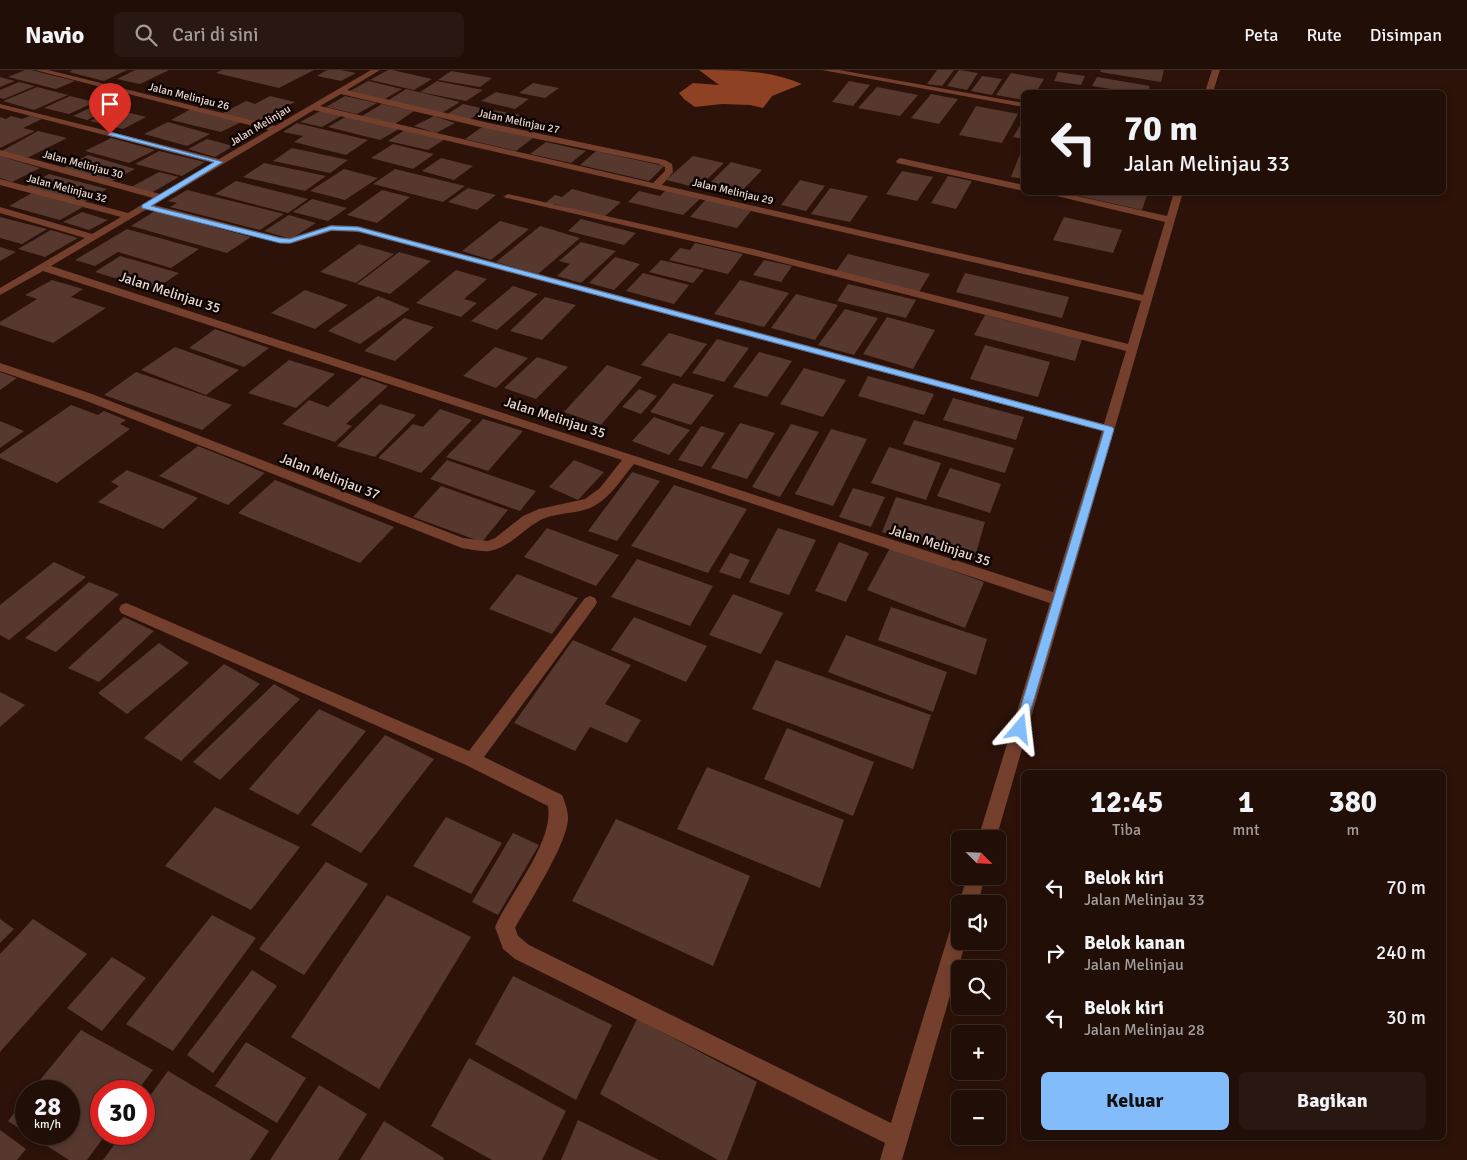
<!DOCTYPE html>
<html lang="id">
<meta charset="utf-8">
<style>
:root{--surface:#210e07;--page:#291711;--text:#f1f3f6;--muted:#a29c9b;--line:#3e2e28;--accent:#82bcfa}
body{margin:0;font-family:Signika,sans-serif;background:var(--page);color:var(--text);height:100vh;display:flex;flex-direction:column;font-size:19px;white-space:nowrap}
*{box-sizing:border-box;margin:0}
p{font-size:16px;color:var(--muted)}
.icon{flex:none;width:28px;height:28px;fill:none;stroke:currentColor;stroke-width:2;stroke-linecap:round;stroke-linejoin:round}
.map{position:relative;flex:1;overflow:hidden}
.side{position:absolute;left:1021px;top:700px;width:425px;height:370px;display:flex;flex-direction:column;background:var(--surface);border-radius:8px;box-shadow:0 2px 8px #0003,0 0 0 1px var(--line)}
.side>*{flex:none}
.banner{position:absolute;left:1021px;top:20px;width:425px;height:105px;border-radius:8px;box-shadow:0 2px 8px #0003,0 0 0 1px var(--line);background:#210e07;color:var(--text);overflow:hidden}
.needle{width:32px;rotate:114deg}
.tools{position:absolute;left:951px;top:760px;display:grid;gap:10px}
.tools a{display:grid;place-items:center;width:55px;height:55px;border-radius:8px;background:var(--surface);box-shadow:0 2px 8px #0003,0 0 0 1px var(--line);font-size:25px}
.speed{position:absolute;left:15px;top:1010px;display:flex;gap:10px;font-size:25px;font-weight:700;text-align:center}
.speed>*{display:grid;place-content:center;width:65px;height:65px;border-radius:50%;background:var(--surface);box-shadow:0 2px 8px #0003,0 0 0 1px var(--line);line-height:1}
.speed small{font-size:12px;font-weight:400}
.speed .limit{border:8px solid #d22;background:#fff;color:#111}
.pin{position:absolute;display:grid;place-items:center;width:42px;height:42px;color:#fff;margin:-51px -21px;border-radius:50% 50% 50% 0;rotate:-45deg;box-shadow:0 0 5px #0007}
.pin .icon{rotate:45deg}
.me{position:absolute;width:55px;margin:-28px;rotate:17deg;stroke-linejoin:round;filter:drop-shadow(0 0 4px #0008)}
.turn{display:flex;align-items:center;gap:18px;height:105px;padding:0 20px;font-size:22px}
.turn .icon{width:65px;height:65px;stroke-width:2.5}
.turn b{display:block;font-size:35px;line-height:42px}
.eta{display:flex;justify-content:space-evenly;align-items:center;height:85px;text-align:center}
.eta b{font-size:30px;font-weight:800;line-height:35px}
.button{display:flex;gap:10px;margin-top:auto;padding:10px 20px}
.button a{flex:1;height:58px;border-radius:8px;background:var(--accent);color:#111;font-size:20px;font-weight:800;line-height:58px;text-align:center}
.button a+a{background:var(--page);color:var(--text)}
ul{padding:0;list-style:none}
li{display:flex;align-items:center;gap:15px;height:65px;padding:0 20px}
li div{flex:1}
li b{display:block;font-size:19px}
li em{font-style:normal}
header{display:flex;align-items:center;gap:30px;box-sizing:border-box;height:70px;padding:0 25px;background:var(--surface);border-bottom:1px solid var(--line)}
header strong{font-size:24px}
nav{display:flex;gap:28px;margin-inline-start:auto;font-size:18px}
.search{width:350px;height:45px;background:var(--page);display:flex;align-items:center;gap:12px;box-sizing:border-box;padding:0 18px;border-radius:8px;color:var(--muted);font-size:19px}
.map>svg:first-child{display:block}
.water{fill:#8e4123}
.building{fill:#56382e}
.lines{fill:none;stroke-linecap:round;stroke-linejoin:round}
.minor{fill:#74402d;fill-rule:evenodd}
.route{fill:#82bcfa;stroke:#547aa2}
.labels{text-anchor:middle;stroke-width:5;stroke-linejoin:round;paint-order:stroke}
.far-street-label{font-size:11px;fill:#e9d6cf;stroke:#0d0402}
.street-label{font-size:14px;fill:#e9d6cf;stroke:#0d0402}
</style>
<header>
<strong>Navio</strong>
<div class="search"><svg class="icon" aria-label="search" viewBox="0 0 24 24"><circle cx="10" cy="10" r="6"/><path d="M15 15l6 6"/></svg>Cari di sini</div>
<nav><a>Peta</a><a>Rute</a><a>Disimpan</a></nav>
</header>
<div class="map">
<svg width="1467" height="1090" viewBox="0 0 1467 1090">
<rect width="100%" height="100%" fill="#2c1209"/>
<path class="water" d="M699,0C734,0 770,0 802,14L772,26L763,38L750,35L722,34L695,37L684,29L679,23L693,13L719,15Z"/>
<path class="building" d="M25,0H31L75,11L56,19L8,7Z
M73,0H127L104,11L69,2Z
M135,0H169L140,14L117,9Z
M222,0H314L279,18L216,3Z
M327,0H341L356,3L341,11L317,6Z
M388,0H392L432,9L414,20L370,10Z
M937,0H954L942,16L927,14Z
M959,0L978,3L967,20L947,16Z
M1101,0H1164L1161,12L1100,2Z
M451,1L492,8L480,17L438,10Z
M1058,2L1085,6L1081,15L1054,11Z
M1011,3L1044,9L1036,22H1024V30L996,25Z
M982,6L1002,9L992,25L971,21Z
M0,7L15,11L0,17Z
M1097,7L1150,16L1147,22H1130L1092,16Z
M368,11L402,19L385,29L350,21Z
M437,11L483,20L466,31L420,22Z
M849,11L870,15L853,36L832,32Z
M19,12L35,16L4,29L0,28V20Z
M533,13L559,18L545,28L519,23Z
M37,17L68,25L34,40L3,31Z
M877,17L918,25L900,46L858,38Z
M406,19L460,32L442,43L387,31Z
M496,22L529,29L515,39L481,31Z
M931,24L958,29L939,54L911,48Z
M70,26L95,32L69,44L44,38Z
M270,26L295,32L256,53L221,44L246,31L255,34Z
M345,26L377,33L357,44L326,37Z
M382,34L414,41L395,54L362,46Z
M463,34L485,39L469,50L446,45Z
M96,35L110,39L87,50L73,46Z
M976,36L1018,44L1002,73L959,65Z
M114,39L146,47L123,59L90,51Z
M191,39L241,52L221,62L171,50Z
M322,40L343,45L322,57L300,52Z
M493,40L521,45L508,55L480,49Z
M11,46L22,49L30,46L42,49L23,58L35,61L0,78V47L6,49Z
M347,46L399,59L380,70L328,57Z
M434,46L455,53L436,63L414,56Z
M1024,49V69L1013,67Z
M168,52L210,64L187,76L144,64Z
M297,53L368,70L346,85L294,72L303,66L283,62Z
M482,57L533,68L516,81L465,69Z
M405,60L445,69L428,80L388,71Z
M38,61L67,68L27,88L0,82Z
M111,68L155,80L129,93L85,81Z
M207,69L233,76L215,87L188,79Z
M546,72L586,81L571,93L530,84Z
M393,74L434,84L413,99L371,88Z
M292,78L348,90L330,103L273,91Z
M159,81L205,92L182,106L135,94Z
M596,81L664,96L649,111L580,95Z
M1020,84L1024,85V109L1011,107Z
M88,85L135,99L108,113L61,99Z
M0,86L40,98L12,112L0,108Z
M693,86L724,93L698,118L666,110Z
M441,88L473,96L454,110L422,101Z
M731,92L762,100L736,127L704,119Z
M264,93L326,106L305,121L243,107Z
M344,99L378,108L345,130L310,121Z
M395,99L465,116L443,132L373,114Z
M902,101L933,107L917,131L886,124Z
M159,102L179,107L151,123L131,117Z
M49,104L107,119L84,132L25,117Z
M948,106L972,111L956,139L931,133Z
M800,110L825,116L806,141L781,135Z
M236,111L308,129L288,143L215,124Z
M468,118L496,125L477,140L448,132Z
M830,118L868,126L850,152L811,144Z
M572,119L621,132L604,147L554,134L552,136L544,134L555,125L562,127Z
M187,120L284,144L260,160L170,137L177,133L168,131Z
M382,120L410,127L377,153L347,145Z
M666,120L701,128L683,145L628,132L639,121L660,126Z
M1076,122H1134L1147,125L1142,140L1075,125Z
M32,123L83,137L60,150L9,136Z
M707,128L733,134L731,136L751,141L737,158L690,147Z
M312,129L347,138L328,151L293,142Z
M155,141L251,167L227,183L131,156Z
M82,142L108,150L89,160L63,152Z
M289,145L316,153L291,169L264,161Z
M0,147L47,159L22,174L0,168Z
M1064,147L1122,160L1113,183L1053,170Z
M581,149L636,163L624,175L568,161Z
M500,151L529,159L491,190L462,181Z
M540,156L580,168L538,204L496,192Z
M127,159L199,179L171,198L118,182L95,196L75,190Z
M51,160L78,168L45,187L18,179Z
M581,172L616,181L581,213L557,206L570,194L559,191Z
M695,173L743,184L728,204L669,190L680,178L690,180Z
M359,174L394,184L356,213L320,202Z
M0,177L16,182L0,191Z
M399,182L431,191L390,224L357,214Z
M848,184L930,204L919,222L836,201Z
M120,186L179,203L154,220L95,202Z
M615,187L640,194L614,220L589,213Z
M661,190L704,200L693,213L649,202Z
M764,190L792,196L781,212L753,205Z
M456,200L487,209L464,229L477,233L461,247L416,233Z
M643,203L689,215L674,234L626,221Z
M965,203L1069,227L1062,248L956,222Z
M52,210L83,219L71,227L106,238L53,273L0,255V252L37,229L25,225Z
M740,210L789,223L764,257L714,244Z
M848,214L916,230L906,248L837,231Z
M513,216L538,224L497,260L471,251Z
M305,220L348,235L315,259L271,243Z
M796,224L838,235L815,270L771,258Z
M378,226L410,239L360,274L328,261Z
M545,227L576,235L542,270L510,261Z
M845,239L878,248L854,285L818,275Z
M985,245L1082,269L1075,291L974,265Z
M887,247L935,260L913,299L863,284Z
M404,248L434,257L395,291L364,281Z
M215,259L269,278L244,297L189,278Z
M669,263L707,274L681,307L641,295Z
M717,269L749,278L724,312L692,303Z
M985,275L1050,292L1038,327L970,309Z
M175,277L239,300L206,325L141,300Z
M495,277L528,288L496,318L463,306Z
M759,282L792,291L767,327L733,317Z
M537,287L568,297L536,329L504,318Z
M289,290L335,304L296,338L248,323Z
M607,295L642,307L601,355L564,342Z
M804,298L846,310L823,347L780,334Z
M0,302L17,308L0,320Z
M136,302L232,335L202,360L104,325Z
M868,306L934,324L924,345L858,326Z
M362,307L388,316L346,354L352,356L335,372L282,354L309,330L328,337Z
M673,313L714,325L691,355L650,342Z
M639,319L657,326L641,344L622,337Z
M953,328L1024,347L1016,370L943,350Z
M380,334L416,345L375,387L337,376Z
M71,335L98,345L104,341L126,350L120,354L130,359L57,413L0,388V384Z
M440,339L472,350L421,403L378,388L413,354L423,357Z
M654,347L690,360L669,385L632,371Z
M483,349L523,361L488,401L446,387Z
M914,350L1014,378L1005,403L903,374Z
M0,351L24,361L0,378Z
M740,353L775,363L747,409L711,398Z
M791,354L819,362L780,427L752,417Z
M701,356L725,363L702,397L678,390Z
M831,359L867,369L833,436L795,424Z
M198,376L265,403L228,435L159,406Z
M889,377L941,393L926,430L871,413Z
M447,390L536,421L520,441L430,409Z
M574,390L604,402L578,430L549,417Z
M950,398L1001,414L990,443L937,426Z
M127,400L198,428L163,459L98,432L119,416L111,412Z
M632,402L660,411L617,471L588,461Z
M275,410L394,457L360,493L238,443Z
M674,415L747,439L708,503L631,476Z
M441,416L508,440L482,472L413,447Z
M853,418L885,427L871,457L839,447Z
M896,427L985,452L974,490L882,462Z
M547,458L619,485L596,516L524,487Z
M778,458L816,470L789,525L749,512Z
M839,472L869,483L846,532L815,521Z
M890,478L984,512L965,558L867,520Z
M730,483L750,490L740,509L719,502Z
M637,489L713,516L690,556L611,527Z
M54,492L86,507L9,570L0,565V535Z
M517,504L578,528L552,564L489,539Z
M89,512L119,524L56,582L25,568Z
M733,524L783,543L761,584L709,565Z
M891,537L987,569L976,605L878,570Z
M124,547L154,561L99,612L68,598Z
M634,547L707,576L686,612L611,580Z
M846,565L947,602L933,642L828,602Z
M573,570L631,595L605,634L641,650L627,673L590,657L575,681L514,653Z
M159,573L189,593L127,644L98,623Z
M776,590L931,645L913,699L752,639Z
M224,594L260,614L181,691L144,668Z
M274,614L300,629L220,710L193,692Z
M0,622L25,635L0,657Z
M319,639L366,661L298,745L249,719Z
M787,658L874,692L853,746L764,709Z
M385,665L434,689L361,783L311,755Z
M707,697L844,750L820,818L677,759Z
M215,737L300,777L251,840L165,796Z
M446,747L502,773L471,824L413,796Z
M616,749L750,806L713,896L572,831Z
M513,763L539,775L498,845L472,832Z
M326,792L368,814L304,905L259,879Z
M387,825L471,867L379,1019L291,967Z
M212,845L256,868L173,981L126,954Z
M0,849L14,859L0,873Z
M33,849L87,884L0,982V884Z
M112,887L146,908L102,961L67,938Z
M252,900L277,916L213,1003L187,985Z
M513,906L612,955L576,1030L475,974Z
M637,949L757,1012L727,1090H718L600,1024Z
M81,960L153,1000L137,1021H101V1064H106L87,1090H69L28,1064H69V1021H31Z
M246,972L306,1008L277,1053L215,1016Z
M469,988L566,1041L542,1090H492L431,1056Z
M168,1001L269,1061L250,1090H103L122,1064H144V1034Z
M319,1015L367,1044L338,1090H270Z
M26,1028V1063L8,1051Z
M578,1050L659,1090H561Z
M384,1051L444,1088L443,1090H360Z
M0,1060L26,1079L17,1090H0Z"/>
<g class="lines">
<path class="minor" d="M35,0H48L275,56L371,0H380L347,20L489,53L665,90L672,94L673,102L662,115L1143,225L1165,152L1040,122H1059L1167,146L1174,122H1183L996,769H978L1050,533L634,394C622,408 611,427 594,436C580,444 561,442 545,448C525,456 511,478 489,481C481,482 470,479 462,478L84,330L0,301V293L92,324L463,468L488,471L495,468L523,446L539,439L585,429L600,418L622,390L43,201L0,225V218L85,168L0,143V137L92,164L121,147L0,115V109L128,143L153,128L0,86V80L160,124L213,93L0,38V34L219,89L269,60ZM341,24L489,59L659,94L665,97V101L653,113L320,36ZM314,40L1141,231L1128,274L753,179L508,124L503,127L752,185L1126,281L1104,354L358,156L331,155L289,168L280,167L154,135ZM147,139L280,173L290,174L332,161L358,162L1102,361L1053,522L51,196Z
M822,0H839L1024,33V37Z
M1212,0H1220L1213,22H1205Z
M900,88L1024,115V121L897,93L896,91Z
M590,526L595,528L597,532L595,536L484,687L562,725C565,732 568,741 568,748C568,773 528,834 515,858L518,866L529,875L891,1053L950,860L953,853L960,850V871H966L902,1090H880L885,1073L515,889L503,879L495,857C510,823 554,772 548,736L466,695L121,543L119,539L121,535L126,533L131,535L469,681L585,528Z
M967,806H985L978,834H960V838L959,834Z"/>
</g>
<path class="route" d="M110,62L223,92L151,136L280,168L290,169L331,156L358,157L1112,357L1114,359L1024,663L1020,664L1014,659L1104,361L358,161L331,160L290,173H280L142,138V135L214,92L108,65Z"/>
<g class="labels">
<g class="far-street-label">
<text transform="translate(189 26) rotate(14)" y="4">Jalan Melinjau 26</text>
<text transform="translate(519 51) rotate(12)" y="4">Jalan Melinjau 27</text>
<text transform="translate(260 55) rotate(-31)" y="4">Jalan Melinjau</text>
<text transform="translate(83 94) rotate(15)" y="4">Jalan Melinjau 30</text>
<text transform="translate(67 118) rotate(15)" y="4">Jalan Melinjau 32</text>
<text transform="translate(733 121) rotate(13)" y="4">Jalan Melinjau 29</text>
</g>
<g class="street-label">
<text transform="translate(170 222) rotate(18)" y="5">Jalan Melinjau 35</text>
<text transform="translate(555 347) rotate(18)" y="5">Jalan Melinjau 35</text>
<text transform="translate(330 406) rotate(21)" y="5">Jalan Melinjau 37</text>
<text transform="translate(940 475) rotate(18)" y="5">Jalan Melinjau 35</text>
</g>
</g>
</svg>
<div class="tools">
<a><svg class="needle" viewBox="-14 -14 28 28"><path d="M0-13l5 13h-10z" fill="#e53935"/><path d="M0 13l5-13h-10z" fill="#a29c9b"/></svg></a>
<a><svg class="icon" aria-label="sound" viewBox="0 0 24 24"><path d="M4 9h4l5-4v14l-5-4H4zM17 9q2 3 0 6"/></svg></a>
<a><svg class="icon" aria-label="search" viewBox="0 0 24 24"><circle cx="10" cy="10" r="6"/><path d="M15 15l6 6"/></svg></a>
<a>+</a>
<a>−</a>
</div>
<div class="speed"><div>28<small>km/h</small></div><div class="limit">30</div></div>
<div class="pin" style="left:110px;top:64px;background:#d93025"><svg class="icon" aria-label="arrive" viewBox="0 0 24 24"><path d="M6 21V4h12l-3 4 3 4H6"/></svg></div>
<svg class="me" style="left:1020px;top:659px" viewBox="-20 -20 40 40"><path d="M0-17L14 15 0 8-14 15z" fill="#82bcfa" stroke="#fff" stroke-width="4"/></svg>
<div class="banner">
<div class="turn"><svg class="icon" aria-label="left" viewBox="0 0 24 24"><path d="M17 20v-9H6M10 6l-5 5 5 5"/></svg><div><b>70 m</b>Jalan Melinjau 33</div></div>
</div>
<section class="side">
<div class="eta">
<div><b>12:45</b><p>Tiba</p></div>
<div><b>1</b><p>mnt</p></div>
<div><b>380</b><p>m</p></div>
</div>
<ul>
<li><svg class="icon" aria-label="left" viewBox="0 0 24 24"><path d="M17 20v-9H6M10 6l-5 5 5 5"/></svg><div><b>Belok kiri</b><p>Jalan Melinjau 33</p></div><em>70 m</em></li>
<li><svg class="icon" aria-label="right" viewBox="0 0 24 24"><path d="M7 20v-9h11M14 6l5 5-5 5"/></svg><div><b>Belok kanan</b><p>Jalan Melinjau</p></div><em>240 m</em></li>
<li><svg class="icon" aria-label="left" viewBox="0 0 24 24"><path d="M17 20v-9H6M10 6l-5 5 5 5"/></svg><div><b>Belok kiri</b><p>Jalan Melinjau 28</p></div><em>30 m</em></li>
</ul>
<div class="button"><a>Keluar</a><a>Bagikan</a></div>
</section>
</div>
